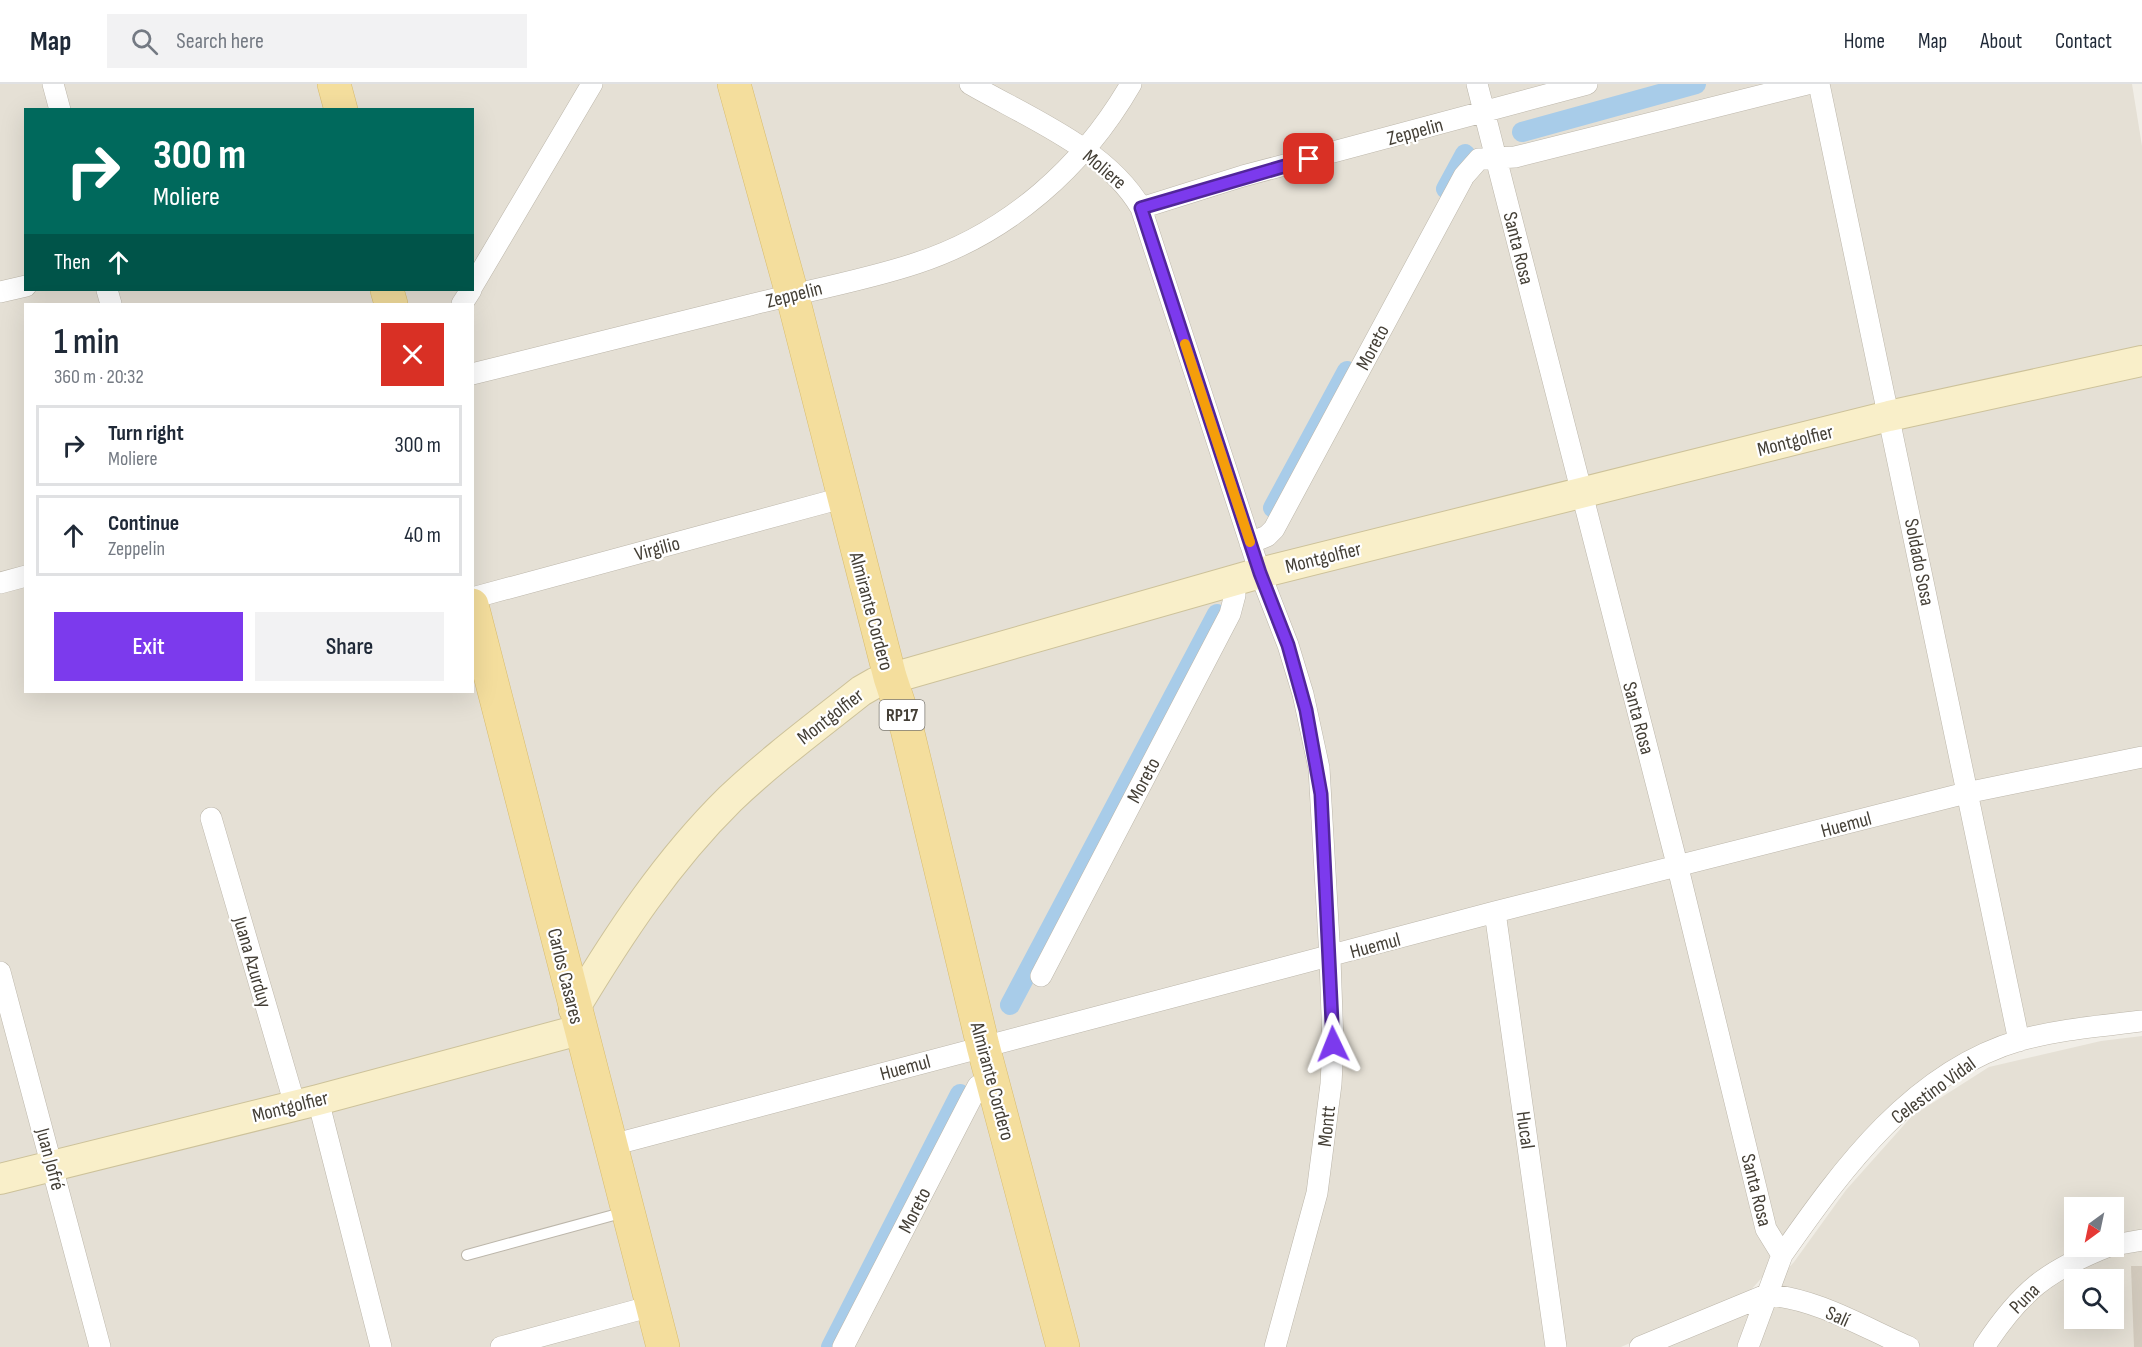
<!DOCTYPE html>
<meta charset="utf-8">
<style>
:root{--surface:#fff;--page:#f2f2f3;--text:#1f2937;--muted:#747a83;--line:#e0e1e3;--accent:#7c3aed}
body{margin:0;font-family:"Sofia Sans Condensed",sans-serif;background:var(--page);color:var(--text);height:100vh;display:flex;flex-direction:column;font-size:22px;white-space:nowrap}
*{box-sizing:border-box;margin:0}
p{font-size:20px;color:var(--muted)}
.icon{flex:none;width:33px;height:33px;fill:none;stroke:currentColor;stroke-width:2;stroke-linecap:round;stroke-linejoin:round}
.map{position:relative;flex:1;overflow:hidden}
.panel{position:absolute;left:24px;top:219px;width:450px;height:390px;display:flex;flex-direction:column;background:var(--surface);border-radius:0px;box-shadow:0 6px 24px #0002}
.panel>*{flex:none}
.banner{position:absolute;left:24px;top:24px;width:450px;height:183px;border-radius:0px;box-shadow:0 6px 24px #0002;background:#00695c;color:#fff;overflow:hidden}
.needle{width:39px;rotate:213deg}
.buttons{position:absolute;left:2064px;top:1113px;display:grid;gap:12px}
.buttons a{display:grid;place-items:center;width:60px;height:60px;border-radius:0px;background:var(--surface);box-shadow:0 6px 24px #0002;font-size:30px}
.pin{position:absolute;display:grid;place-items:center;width:51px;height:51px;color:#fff;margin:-26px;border-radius:12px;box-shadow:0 3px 9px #0006}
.me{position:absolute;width:66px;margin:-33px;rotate:358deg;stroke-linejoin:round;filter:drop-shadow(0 0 4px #0008)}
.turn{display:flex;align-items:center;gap:21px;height:126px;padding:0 30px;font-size:27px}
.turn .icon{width:78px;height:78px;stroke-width:2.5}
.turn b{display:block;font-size:42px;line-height:51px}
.then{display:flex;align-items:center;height:57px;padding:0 30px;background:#0003;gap:12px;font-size:22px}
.round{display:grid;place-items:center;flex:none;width:63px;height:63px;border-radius:0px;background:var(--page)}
.headline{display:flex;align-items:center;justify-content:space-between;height:102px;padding:0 30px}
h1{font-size:36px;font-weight:600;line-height:45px}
.action{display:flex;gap:12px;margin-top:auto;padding:12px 30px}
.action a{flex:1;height:69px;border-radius:0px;background:var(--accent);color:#fff;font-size:24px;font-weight:600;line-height:69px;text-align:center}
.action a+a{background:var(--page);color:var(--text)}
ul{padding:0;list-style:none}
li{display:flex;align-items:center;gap:18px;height:81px;margin:0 12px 9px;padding:0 18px;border:3px solid var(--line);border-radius:0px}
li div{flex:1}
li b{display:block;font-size:22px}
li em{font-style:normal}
header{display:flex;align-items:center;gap:36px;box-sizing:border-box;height:84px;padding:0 30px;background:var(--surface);border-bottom:2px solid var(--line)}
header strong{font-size:28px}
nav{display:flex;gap:33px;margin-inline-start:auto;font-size:21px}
.search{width:420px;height:54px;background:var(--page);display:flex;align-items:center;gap:15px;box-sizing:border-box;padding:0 21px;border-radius:0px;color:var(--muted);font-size:22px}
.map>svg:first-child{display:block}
.residential{fill:#e5e0d5;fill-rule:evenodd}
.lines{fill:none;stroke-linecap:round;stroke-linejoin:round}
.canal{stroke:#a8cce9;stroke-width:20}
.building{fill:#d2cabd}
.lane-casing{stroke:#bcb6aa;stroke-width:12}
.street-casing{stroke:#bcb6aa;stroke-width:22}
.secondary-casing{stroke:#cdc29a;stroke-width:32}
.primary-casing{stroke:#d8bc6e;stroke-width:34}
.lane{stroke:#fff;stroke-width:10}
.street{stroke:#fff;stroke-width:21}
.secondary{stroke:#f9efc9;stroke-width:30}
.primary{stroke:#f4de9d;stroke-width:33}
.route-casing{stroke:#51269a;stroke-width:15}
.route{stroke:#7c3aed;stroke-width:10}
.slow{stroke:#f59e0b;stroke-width:10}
.labels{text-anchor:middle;stroke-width:4.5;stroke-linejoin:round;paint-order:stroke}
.shield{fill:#fff;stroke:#7c7972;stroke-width:1.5}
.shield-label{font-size:18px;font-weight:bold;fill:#443f36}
.street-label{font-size:20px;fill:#443f36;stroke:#fff}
</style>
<header>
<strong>Map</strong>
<div class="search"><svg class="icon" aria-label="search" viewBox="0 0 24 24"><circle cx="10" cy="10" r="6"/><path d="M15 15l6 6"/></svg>Search here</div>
<nav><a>Home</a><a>Map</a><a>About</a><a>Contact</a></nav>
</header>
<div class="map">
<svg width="2142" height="1263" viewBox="0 0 2142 1263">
<rect width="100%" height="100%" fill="#f1eee7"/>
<path class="residential" d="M0,0H2132L2142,62V931L1952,980L1750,1207L1621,1263H0ZM26,26H472V206H26ZM26,220H472V608H26Z
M2142,952V1263H1667L1745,1230L1794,1178L1846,1106L1912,1032L1989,983L2101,957ZM2074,1124H2114V1162H2074ZM2074,1196H2114V1234H2074Z"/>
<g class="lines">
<path class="canal" d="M1522,48L1696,0
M1446,105L1465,70
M1273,424L1347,287
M1010,921L1217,530
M831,1263L960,1010"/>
</g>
<path class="building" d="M2131,1182H2142V1263H2134Z"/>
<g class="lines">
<defs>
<path id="lane" d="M467,1171L625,1128"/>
<path id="street" d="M53,0L60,26
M970,0C1027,33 1107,65 1141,124L1243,92L1587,0
M1477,0L1678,784L1766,1145L1782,1171L1748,1263
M1819,0L2019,957
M1141,124L1260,489L1288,561L1303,610L1319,684L1330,874L1333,960L1331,1000L1317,1109L1275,1263
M472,203L592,0
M107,206L111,220
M0,208L26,202
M462,220L471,206
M472,290C565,267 657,244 750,221C805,207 863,197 917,179C1009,149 1083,83 1131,0
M1250,459L1267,452L1274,445L1464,92L1479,75L1515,73L1807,0
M0,499L26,492
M472,514L842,414
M211,734L295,1021
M1495,828L1556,1263
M0,888L100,1263
M1041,892L1230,530L1235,511L1231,497
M318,1016L381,1263
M612,1061L1495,828L1966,709L2142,673
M2114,1161L2142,1156
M1782,1171C1843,1084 1913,987 2021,956C2060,945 2102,942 2142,937
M501,1263L652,1222
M843,1263L971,1015L978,1002L992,996
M1640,1263L1766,1211C1814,1213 1865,1244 1909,1263
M1984,1263C2021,1207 2046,1187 2109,1162"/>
<path id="secondary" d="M574,925C619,850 667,777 730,715C771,676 817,642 861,607L875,599L1260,489L1889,332L2142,277
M0,1095L318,1016L579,946"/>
<path id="primary" d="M334,0L341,26
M734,0L792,210L890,593L907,645L983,962L1063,1263
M387,206L391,220
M472,521L663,1263"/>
</defs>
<use href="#lane" class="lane-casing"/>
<use href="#street" class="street-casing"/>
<use href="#secondary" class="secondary-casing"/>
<use href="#primary" class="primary-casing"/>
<use href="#lane" class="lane"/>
<use href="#street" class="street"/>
<use href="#secondary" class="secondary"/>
<use href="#primary" class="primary"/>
</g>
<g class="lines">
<defs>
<path id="route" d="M1309,75L1141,124L1260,489L1288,561L1306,626L1321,710L1333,960"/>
</defs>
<use href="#route" class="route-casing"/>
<use href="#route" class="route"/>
<path class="slow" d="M1185,260L1250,458"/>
</g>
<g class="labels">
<rect class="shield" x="879.5" y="616" width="45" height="30" rx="4.5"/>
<g class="shield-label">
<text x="902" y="637">RP17</text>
</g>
<g class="street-label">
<text transform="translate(1415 47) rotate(-15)" y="7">Zeppelin</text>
<text transform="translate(1105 85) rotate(40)" y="7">Moliere</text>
<text transform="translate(1519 164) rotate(76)" y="7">Santa Rosa</text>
<text transform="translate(794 210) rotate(-14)" y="7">Zeppelin</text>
<text transform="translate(1372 263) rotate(-62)" y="7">Moreto</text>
<text transform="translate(1795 356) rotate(-14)" y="7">Montgolfier</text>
<text transform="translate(657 464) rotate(-15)" y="7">Virgilio</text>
<text transform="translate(1323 473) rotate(-14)" y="7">Montgolfier</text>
<text transform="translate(1920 478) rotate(79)" y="7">Soldado Sosa</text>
<text transform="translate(872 527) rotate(75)" y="7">Almirante Cordero</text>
<text transform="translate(830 632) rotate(-38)" y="7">Montgolfier</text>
<text transform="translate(1639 634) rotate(75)" y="7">Santa Rosa</text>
<text transform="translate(1143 696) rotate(-62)" y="7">Moreto</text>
<text transform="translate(1846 740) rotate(-15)" y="7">Huemul</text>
<text transform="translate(1375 861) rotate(-15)" y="7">Huemul</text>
<text transform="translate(253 878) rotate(74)" y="7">Juana Azurduy</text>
<text transform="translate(566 892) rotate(76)" y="7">Carlos Casares</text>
<text transform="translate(905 983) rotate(-15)" y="7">Huemul</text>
<text transform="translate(993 997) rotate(75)" y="7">Almirante Cordero</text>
<text transform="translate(1933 1006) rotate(-36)" y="7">Celestino Vidal</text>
<text transform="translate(290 1022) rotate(-14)" y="7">Montgolfier</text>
<text transform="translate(1326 1042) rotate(-84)" y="7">Montt</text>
<text transform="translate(1526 1046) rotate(82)" y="7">Hucal</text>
<text transform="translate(51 1075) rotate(75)" y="7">Juan Jofré</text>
<text transform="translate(1757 1106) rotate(76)" y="7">Santa Rosa</text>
<text transform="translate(914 1126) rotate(-63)" y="7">Moreto</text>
<text transform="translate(2024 1214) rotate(-45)" y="7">Puna</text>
<text transform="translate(1838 1232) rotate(24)" y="7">Salí</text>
</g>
</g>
</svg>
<div class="buttons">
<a><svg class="needle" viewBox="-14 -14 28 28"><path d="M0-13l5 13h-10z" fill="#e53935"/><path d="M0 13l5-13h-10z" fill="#747a83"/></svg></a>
<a><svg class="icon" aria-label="search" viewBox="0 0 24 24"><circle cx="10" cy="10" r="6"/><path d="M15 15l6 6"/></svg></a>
</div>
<div class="pin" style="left:1309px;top:75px;background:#d93025"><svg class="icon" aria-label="arrive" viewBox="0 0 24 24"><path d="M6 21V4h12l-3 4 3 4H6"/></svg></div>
<svg class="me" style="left:1333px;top:960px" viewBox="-20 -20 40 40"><path d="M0-17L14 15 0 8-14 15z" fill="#7c3aed" stroke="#fff" stroke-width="4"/></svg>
<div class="banner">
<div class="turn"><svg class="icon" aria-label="right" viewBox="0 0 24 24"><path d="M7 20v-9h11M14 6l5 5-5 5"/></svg><div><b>300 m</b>Moliere</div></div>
<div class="then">Then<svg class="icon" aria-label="ahead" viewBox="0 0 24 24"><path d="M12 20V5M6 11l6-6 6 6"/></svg></div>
</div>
<section class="panel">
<div class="headline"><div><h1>1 min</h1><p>360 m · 20:32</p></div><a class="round" style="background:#d93025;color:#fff"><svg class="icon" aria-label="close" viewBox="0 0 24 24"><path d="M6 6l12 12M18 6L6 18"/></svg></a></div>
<ul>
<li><svg class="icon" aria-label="right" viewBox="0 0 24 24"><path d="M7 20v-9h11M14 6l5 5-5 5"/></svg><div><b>Turn right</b><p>Moliere</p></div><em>300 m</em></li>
<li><svg class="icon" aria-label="ahead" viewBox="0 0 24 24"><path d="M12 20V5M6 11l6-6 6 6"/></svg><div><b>Continue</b><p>Zeppelin</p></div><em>40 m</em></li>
</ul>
<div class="action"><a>Exit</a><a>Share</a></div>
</section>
</div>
